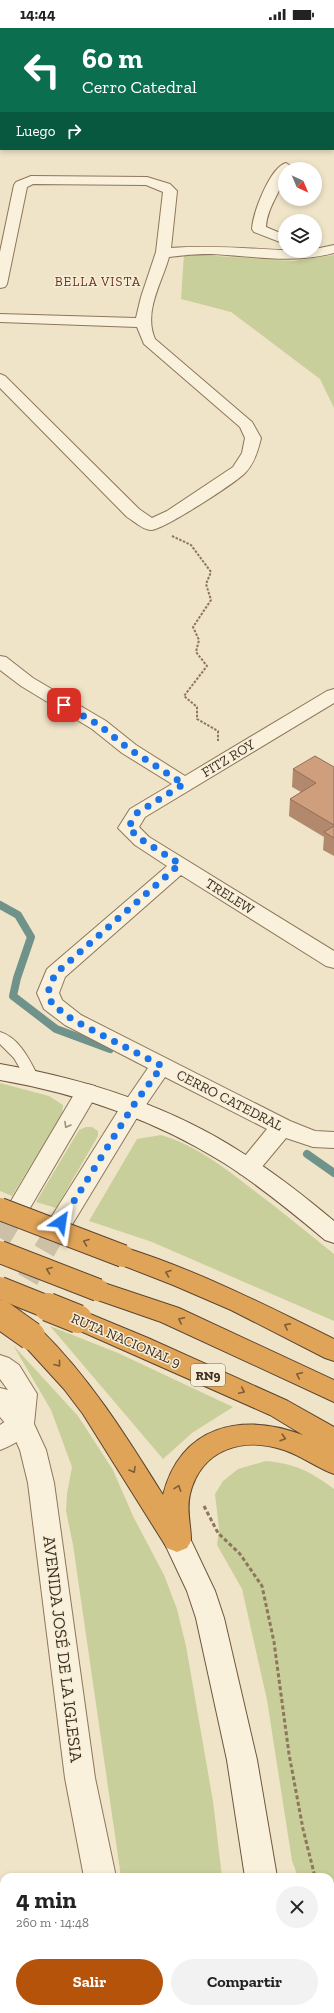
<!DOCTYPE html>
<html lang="es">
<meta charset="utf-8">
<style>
:root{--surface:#fff;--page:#f2f2f2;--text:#222;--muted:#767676;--accent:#b45309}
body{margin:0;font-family:"Zilla Slab",serif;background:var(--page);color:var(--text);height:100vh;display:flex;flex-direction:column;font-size:15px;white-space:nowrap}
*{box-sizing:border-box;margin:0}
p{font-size:13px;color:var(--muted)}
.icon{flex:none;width:22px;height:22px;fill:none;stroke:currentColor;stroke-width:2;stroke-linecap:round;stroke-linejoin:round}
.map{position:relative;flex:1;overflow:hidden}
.sheet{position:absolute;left:0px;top:1845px;width:334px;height:140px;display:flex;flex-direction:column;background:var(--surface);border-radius:12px 12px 0 0;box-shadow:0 2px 6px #0003}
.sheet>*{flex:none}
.guide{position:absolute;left:0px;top:0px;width:334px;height:122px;box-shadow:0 2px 6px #0003;background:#0b6e4f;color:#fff;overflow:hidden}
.needle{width:26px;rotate:136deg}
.tools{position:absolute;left:278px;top:134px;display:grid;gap:8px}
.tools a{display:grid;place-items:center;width:44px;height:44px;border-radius:50%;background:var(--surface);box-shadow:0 2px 6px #0003;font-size:20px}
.pin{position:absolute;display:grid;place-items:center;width:34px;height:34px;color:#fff;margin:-17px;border-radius:8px;box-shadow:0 2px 6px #0006}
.me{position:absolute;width:44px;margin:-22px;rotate:32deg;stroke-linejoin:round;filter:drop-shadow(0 0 3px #0008)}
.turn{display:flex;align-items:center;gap:14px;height:84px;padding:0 16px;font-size:18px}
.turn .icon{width:52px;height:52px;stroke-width:2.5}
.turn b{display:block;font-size:28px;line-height:34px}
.then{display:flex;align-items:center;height:38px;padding:0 16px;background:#0003;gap:8px;font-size:15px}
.round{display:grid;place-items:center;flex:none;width:42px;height:42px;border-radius:21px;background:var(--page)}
.head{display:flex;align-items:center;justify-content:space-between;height:68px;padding:0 16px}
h1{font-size:24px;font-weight:700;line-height:30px}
.button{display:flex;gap:8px;margin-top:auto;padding:8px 16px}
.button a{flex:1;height:46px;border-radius:24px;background:var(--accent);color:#fff;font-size:16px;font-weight:700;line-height:46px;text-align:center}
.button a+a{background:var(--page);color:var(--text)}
.status{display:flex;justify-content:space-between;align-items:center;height:28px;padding:0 20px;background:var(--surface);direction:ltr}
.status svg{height:11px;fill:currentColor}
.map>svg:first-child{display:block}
.green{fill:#c9cf9b}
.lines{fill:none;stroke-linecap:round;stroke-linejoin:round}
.stream{stroke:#6f938a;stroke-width:8}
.tertiary-tunnel-far1{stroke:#ccc0a6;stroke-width:22;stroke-dasharray:22 11;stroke-linecap:butt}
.tertiary-tunnel{stroke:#ccc0a6;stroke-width:28;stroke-dasharray:28 14;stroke-linecap:butt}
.service-casing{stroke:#8d765c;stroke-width:2}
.minor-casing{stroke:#8d765c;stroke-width:2}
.tertiary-casing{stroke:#8d765c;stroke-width:2}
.secondary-casing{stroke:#6f573f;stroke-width:2}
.motorway-casing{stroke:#5b4430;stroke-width:2}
.path-far1{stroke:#8d765c;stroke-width:2;stroke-dasharray:2.5 1.5;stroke-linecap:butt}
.path{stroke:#8d765c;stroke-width:3;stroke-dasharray:4 2.5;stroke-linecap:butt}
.service{fill:#faf1dc;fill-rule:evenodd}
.minor{fill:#faf1dc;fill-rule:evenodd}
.tertiary{fill:#faf1dc;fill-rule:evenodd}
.secondary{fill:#faf1dc;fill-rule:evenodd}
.motorway{fill:#e0a458;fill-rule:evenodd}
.motorway-bridge-far1-casing{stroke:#5b4430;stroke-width:24;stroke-linecap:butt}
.motorway-bridge-casing{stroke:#5b4430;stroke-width:30;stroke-linecap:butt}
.motorway-bridge-far1{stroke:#e0a458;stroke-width:22}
.motorway-bridge{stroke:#e0a458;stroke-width:28}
.wall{fill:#b2896c}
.building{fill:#cf9f7d;stroke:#916f58}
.oneway{stroke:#9c907e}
.oneway2{stroke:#7e5d36}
.route{stroke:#1a73e8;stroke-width:7;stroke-dasharray:0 12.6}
.labels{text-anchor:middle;stroke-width:3;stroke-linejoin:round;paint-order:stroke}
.far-neighbourhood-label{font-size:13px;letter-spacing:1px;fill:#6b2e1e;stroke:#f7eed8}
.shield{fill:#f7eed8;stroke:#756857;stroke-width:1}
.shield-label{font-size:13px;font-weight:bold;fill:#3d2e20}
.street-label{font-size:14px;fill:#3d2e20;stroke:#f7eed8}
.near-street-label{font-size:17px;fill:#3d2e20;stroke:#f7eed8}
</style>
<div class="status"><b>14:44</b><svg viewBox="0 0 49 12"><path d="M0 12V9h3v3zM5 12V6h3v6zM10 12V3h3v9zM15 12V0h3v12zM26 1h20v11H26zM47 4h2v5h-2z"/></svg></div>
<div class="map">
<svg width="334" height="1985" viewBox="0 0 334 1985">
<rect width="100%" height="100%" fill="#f0e4c8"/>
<path class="green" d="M0,0H244L1,1L0,63Z
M184,226L293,233L334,227V380L320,351L231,284L181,271Z
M0,1055L49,1068L63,1077L62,1086L12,1168L0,1163Z
M86,1099H92L98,1103V1108L56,1180L36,1174L79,1102Z
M161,1107C195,1117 224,1139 252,1161C280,1182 307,1204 334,1226V1293L152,1214L89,1193L137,1111Z
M50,1298L118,1325L233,1379L192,1405L163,1431Z
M13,1317L78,1388L113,1442L133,1488L164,1547L177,1581L186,1618L213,1773L222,1849H121L73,1517L66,1483L67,1466L72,1439L51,1382Z
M266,1433C296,1436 310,1443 334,1461V1907L330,1906V1849H298L292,1833L267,1672L242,1561L217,1517L219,1501L215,1466L223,1453L238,1441Z"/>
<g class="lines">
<path class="stream" d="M0,877L18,887L31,909L17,950L13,968L56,1001L110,1021
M307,1126L334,1145"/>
<path class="tertiary-tunnel-far1" d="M0,1210L19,1179
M11,1280L61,1194"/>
<path class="tertiary-tunnel" d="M9,1283L11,1279"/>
<defs>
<path id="service" d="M0,1004C20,1010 30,1033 39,1050L37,1053L32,1055L27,1053L14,1030L0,1016Z"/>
<path id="minor" d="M286,135L292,139L291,141H285C285,160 267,177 266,199L285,207V216L254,204L252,201C253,185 270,139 286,135Z
M31,148L147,149L170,156L177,163L171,220C219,216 267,223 315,223V221L334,217V225C293,236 253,228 212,226C197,226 183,227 169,229C162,255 143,283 155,311L252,394L261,410C258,423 254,436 245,445C234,456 163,502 151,502C143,502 134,493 127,489L0,360V346L5,348L139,481L152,490L167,483L233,439L242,425L245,410L240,399L144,316L137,299L0,294V286L136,290L141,269L156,224L163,164L146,157L33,156L27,159L7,256L5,259L0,260V224L14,157L16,154Z
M0,628L6,629L33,650L106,693L136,717L185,748L327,663L334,661V675L145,789L139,799L149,809L334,923V940L326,938L181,847L65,949L59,965L62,972L81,987L290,1093L315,1103L334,1104V1120L313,1119L286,1110L256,1146L248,1148L240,1146L236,1140L240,1134L267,1101L165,1049L141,1084L133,1086L125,1084L122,1078L148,1040L65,997L44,981L37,965L47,941L167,838L135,817L118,800L130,781L172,756L122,725L92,701L21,658L0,642Z
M21,1385L30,1389L34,1396C28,1409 13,1417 0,1422V1397L12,1389Z
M213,1981H251L250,1985H212Z"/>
<path id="tertiary" d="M87,1056L95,1058L98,1064L27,1185L19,1188L11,1185L7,1179L11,1173L79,1058Z
M133,1070L141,1072L144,1078L70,1200L61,1203L52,1200L49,1194L52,1188L125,1072Z
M0,1327L9,1330L19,1337L37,1366L34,1396L46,1422L54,1455L95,1750L116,1849H84L65,1750L28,1455L20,1422L11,1402L0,1389V1360L8,1362L0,1351Z
M114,1981H146L147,1985H115Z"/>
<path id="secondary" d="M0,1036C85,1051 168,1077 241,1124C274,1144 304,1168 334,1193V1215L325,1212C293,1185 260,1158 224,1135C155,1092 80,1066 0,1052Z
M177,1500L187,1504L215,1563L224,1590L257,1732L277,1849H245L227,1732L196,1590L187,1563L163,1512L167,1504Z
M330,1934L334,1936V1968L330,1966Z"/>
<path id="motorway" d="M123,1219C197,1242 265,1277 334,1311V1333L325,1330L231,1282L173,1257L114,1234L111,1228L114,1222Z
M98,1253L179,1280L334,1352V1374L161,1294L89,1269L86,1262L89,1255Z
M78,1281L148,1310L288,1373L334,1399V1446C317,1440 302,1428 284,1422C243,1408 201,1421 190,1466C186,1482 191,1497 191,1512C191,1514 188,1518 187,1520L177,1524L167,1520L83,1386L64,1361L22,1315L18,1308L22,1301L31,1298L40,1301C90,1350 126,1408 163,1467C181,1397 242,1384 303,1407L270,1387L69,1298L65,1291L69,1284Z"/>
</defs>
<use href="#service" class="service-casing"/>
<use href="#minor" class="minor-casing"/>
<use href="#tertiary" class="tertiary-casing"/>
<use href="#secondary" class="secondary-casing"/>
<use href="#motorway" class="motorway-casing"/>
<path class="path-far1" d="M172,508L191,517L211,544L206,556L211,572L193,599L199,612L196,624L207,638L184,668L197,679V691L218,703V713"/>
<path class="path" d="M204,1478L218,1505L240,1526L262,1558L274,1614L289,1726L303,1801L315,1849
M330,1872L334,1878"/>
<use href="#service" class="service"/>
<use href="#minor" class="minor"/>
<use href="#tertiary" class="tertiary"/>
<use href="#secondary" class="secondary"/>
<use href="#motorway" class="motorway"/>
<defs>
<path id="motorway-bridge-far1" d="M0,1181L123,1228
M0,1224L98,1262
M0,1260L50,1280"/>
<path id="motorway-bridge" d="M48,1279L78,1291
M0,1286L31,1308"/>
</defs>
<use href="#motorway-bridge-far1" class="motorway-bridge-far1-casing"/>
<use href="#motorway-bridge" class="motorway-bridge-casing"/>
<use href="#motorway-bridge-far1" class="motorway-bridge-far1"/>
<use href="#motorway-bridge" class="motorway-bridge"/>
</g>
<path class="wall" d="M334,739V828L323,822L324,809L289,788L290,771L301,764L292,759L293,741Z"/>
<path class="building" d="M315,728L334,739V797L290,771L316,755L293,741Z
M334,798V810L324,804Z"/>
<defs><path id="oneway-chevron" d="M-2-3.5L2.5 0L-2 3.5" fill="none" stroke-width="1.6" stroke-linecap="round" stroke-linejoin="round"/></defs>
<use class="oneway" href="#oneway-chevron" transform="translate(67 1097) rotate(120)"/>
<g class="oneway2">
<use href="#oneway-chevron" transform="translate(86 1214) rotate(-159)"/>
<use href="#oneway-chevron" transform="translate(49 1242) rotate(-159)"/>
<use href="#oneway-chevron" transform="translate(168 1245) rotate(-160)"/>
<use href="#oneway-chevron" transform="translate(181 1292) rotate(-155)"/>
<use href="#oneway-chevron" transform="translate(287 1298) rotate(-153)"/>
<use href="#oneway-chevron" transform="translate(58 1336) rotate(52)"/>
<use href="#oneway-chevron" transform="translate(299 1347) rotate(-155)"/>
<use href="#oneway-chevron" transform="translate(242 1363) rotate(25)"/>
<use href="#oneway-chevron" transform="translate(283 1410) rotate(17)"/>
<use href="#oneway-chevron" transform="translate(133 1442) rotate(60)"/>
<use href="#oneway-chevron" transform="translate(178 1460) rotate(-70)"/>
</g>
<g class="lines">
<path class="route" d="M61,1194L133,1078L162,1038L73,992L52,976L48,964L55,946L180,836L142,812L128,800L137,785L184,756L129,721L99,697L64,677"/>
</g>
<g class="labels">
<g class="far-neighbourhood-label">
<text x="98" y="258">BELLA VISTA</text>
</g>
<rect class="shield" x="191" y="1336" width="34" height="22" rx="3"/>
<g class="shield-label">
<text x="208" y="1352">RN9</text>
</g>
<g class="street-label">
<text transform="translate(228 730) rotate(-31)" y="5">FITZ ROY</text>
<text transform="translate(230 868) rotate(32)" y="5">TRELEW</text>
<text transform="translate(230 1072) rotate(27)" y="5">CERRO CATEDRAL</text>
<text transform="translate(126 1312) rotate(23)" y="5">RUTA NACIONAL 9</text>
</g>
<g class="near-street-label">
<text transform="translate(63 1621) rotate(83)" y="6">AVENIDA JOSÉ DE LA IGLESIA</text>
</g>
</g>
</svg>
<div class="tools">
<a><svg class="needle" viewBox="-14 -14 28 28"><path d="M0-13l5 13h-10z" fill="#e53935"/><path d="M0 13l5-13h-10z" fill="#767676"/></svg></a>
<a><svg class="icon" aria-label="layers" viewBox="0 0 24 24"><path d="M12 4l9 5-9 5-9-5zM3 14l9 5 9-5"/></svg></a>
</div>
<div class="pin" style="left:64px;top:677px;background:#d93025"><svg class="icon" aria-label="arrive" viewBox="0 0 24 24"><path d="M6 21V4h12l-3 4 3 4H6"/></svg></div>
<svg class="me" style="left:61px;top:1194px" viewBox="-20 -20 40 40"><path d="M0-17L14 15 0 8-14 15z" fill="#1a73e8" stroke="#fff" stroke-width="4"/></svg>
<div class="guide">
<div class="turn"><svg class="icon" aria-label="left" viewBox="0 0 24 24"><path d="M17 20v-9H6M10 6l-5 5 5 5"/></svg><div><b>60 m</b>Cerro Catedral</div></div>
<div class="then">Luego<svg class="icon" aria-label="right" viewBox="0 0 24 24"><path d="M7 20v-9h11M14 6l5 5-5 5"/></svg></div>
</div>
<section class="sheet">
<div class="head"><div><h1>4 min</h1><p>260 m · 14:48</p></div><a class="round"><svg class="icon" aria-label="close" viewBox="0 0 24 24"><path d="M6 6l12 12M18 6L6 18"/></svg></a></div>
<div class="button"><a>Salir</a><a>Compartir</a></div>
</section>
</div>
